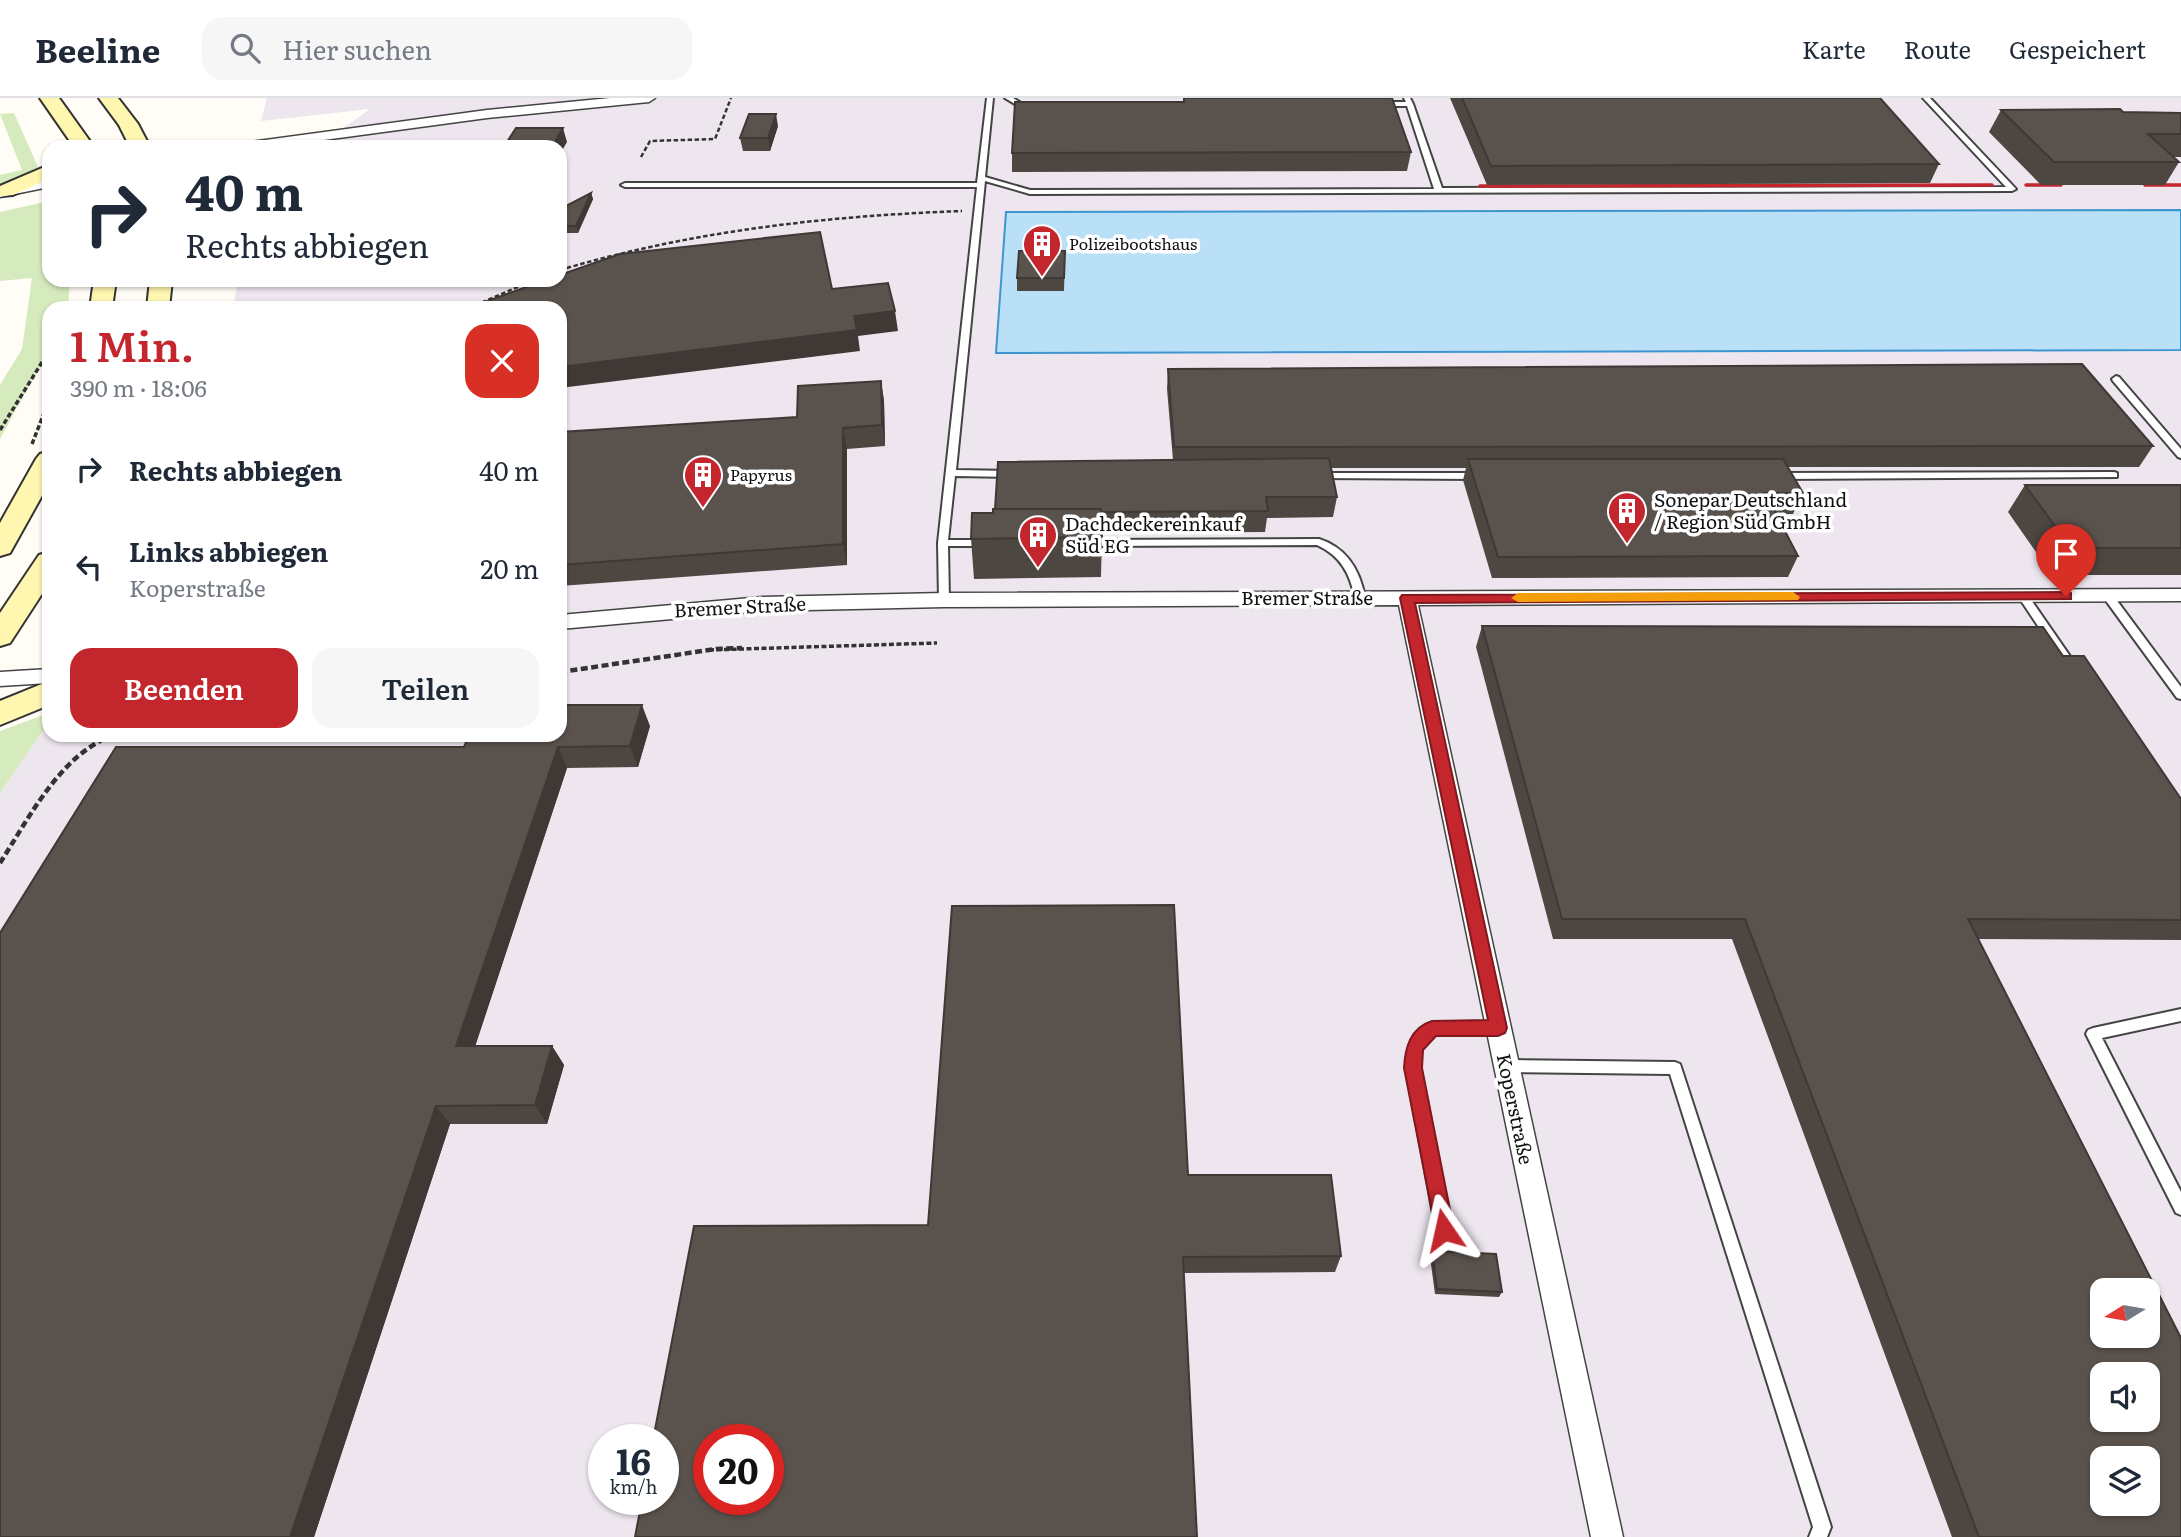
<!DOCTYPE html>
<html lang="de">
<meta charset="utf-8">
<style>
:root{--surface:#fff;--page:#f6f6f7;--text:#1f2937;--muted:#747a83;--line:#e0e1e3;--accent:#c4262e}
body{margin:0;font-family:Literata,serif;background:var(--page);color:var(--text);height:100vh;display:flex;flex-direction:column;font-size:26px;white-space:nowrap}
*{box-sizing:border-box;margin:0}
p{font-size:23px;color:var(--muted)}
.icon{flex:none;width:38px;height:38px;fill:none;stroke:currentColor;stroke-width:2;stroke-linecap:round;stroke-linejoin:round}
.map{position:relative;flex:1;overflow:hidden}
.panel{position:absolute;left:42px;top:203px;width:525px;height:441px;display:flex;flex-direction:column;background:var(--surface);border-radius:21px;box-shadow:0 2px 5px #0004}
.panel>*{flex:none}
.top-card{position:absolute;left:42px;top:42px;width:525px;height:147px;border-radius:21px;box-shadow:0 2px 5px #0004;background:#fff;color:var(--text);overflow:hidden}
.needle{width:46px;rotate:259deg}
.buttons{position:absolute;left:2090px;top:1180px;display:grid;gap:14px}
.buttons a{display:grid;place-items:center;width:70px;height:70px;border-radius:14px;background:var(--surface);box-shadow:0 2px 5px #0004;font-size:35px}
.speed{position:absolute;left:588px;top:1326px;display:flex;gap:14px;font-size:35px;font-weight:700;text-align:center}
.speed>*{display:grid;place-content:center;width:91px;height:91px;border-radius:50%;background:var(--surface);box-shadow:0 2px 5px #0004;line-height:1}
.speed small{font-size:18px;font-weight:400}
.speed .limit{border:10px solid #d22;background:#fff;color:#111}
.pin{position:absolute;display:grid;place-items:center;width:60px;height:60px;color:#fff;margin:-72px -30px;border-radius:50% 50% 50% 0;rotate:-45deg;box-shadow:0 0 7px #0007}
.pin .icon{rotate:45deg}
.me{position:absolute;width:77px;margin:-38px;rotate:349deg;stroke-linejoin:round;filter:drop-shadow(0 0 5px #0008)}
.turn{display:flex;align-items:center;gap:24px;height:147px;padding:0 28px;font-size:32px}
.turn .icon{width:91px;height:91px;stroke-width:2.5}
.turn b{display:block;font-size:49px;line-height:60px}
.round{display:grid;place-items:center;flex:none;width:74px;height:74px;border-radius:21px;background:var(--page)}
.summary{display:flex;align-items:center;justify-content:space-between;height:119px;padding:0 28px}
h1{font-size:42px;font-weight:600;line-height:52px;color:var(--accent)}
.cta{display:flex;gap:14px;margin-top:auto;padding:14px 28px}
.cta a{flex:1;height:80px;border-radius:21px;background:var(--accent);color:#fff;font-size:28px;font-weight:600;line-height:80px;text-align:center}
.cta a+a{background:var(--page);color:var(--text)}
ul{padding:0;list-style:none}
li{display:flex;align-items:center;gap:21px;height:98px;padding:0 28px}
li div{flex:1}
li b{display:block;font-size:26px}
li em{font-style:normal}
header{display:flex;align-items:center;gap:42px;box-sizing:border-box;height:98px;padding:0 35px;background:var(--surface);border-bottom:2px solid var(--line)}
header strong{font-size:33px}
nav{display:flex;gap:38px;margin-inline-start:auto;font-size:24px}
.search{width:490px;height:63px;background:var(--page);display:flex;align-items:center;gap:18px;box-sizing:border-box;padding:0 24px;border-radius:21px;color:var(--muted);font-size:26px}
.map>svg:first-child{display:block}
.industrial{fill:#eee6ef;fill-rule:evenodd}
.green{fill:#d5ebbd}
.water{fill:#b9e0f7;stroke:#3f96cf;stroke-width:2}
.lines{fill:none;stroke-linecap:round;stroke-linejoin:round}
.lane-casing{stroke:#444;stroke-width:4}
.street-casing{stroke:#444;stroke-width:3}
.secondary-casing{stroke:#333;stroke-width:4}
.path-far2{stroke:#333;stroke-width:2.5;stroke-dasharray:4.5 2.5;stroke-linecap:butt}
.path-far1{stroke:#333;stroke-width:3.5;stroke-dasharray:5 2.5;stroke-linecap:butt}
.path{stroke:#333;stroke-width:4.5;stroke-dasharray:7 3.5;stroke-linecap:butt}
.lane{fill:#fff;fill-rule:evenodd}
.street{fill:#fff;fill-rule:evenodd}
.secondary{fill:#fff6b0;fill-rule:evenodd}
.rail{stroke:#c4262e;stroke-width:3.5}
.wall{fill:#4d4742}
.shaded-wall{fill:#3f3936}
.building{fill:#5a524d;stroke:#3f3936;stroke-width:2;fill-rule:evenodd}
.route{fill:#c4262e;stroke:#7f191e;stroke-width:2}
.slow{fill:#f59e0b}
.labels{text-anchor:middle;stroke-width:7;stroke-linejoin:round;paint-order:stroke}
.far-poi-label{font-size:16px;fill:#111;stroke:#fff;text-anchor:start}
.poi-label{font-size:19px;fill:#111;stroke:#fff;text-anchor:start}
.street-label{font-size:19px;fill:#111;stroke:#fff}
</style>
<header>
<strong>Beeline</strong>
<div class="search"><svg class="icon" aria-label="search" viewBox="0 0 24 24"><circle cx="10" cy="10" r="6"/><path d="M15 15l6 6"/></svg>Hier suchen</div>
<nav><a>Karte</a><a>Route</a><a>Gespeichert</a></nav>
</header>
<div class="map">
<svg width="2181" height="1439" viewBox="0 0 2181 1439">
<rect width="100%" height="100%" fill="#fffdf5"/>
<path class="industrial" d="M267,0H2181V1439H0V695L49,624V637H560V210H233L238,182H560V49H317L370,11L261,23ZM2102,1192H2147V1237H2102ZM2102,1276H2147V1321H2102ZM604,1342H663V1402H604ZM709,1342H768V1402H709ZM2102,1360H2147V1405H2102Z"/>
<path class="green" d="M14,15L39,71L0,88V77L22,72L0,16Z
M40,105H49V182H70L68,210H49V251L0,341V287L22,251L32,180L0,183V114Z
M49,615V624L0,695V633Z"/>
<path class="water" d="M2181,112V252L996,255L1006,114Z"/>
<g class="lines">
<defs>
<path id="lane" d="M987,0H993L985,79L1030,92L1434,91L1407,8H1377L1374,6L1377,4H1406L1404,0H1410L1413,6L1442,90L2006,89L1923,0H1930L2016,91L2012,93L1030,96L985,83L956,372L1013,373L1018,376L1013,379L955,378L948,442H987L992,445L987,448H948L949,502L944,506L939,502L938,445L977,89H625L621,87L625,85H977Z
M1005,0H1013L1021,5L1033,7L1020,9Z
M2116,278L2119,279L2181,351V360L2178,359L2113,283L2112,281Z
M2114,374L2117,375V379L1777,381L1772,378L1777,375Z
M1318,375H1478L1483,378L1478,381L1315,380L1313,378Z
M1319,441C1347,450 1360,472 1365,500L1364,502L1360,504L1355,500C1350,476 1341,458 1317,447L1086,448L1081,445L1086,442Z
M2023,495L2027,496L2076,567L2078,570L2076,573H2068L2018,498Z
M2108,495L2112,496L2181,589V601L2177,600L2104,500L2103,498Z
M2181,911V923L2102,940L2181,1094V1117L2176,1115L2086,936L2088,932L2093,930Z
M1498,924L1503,926L1505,930L1503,934L1498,936L1435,937L1421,951L1420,970L1452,1132L1449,1137L1444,1139L1439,1137L1436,1132L1406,970C1407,949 1410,935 1432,925Z
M1506,962L1675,964L1680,966L1831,1429L1827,1439H1809L1813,1429L1670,976L1506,974L1501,972L1499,968L1501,964Z"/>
<path id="street" d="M610,0H655L649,4L487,20L272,49H236L243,45L487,12Z
M49,81V89L0,99V91Z
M2181,491V503L1418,507L1623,1439H1591L1399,507L944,509L762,513L560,531V517L762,499L944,495Z
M49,571V585L0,588V574Z"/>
<path id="secondary" d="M40,0H59L94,49H74Z
M99,0H118L138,26L150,49H130L119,27Z
M49,67V81L13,97L0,98V88Z
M94,182H116L112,210H90Z
M150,182H172L169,210H147Z
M49,353V385L10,455L0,458V425L36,361L40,356Z
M49,454V485L10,545L0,548V515L39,457Z
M49,583V607L0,627V603Z"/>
</defs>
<use href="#lane" class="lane-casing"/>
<use href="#street" class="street-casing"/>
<use href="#secondary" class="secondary-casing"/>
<path class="path-far2" d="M641,59L650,43L715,41L731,0
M560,172C692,133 825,118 962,113
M469,210L534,182"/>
<path class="path-far1" d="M0,332L49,253
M32,346L49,302
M709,552L937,545"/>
<path class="path" d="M560,574L716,551L742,550
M0,765C29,720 60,657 113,637"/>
<use href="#lane" class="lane"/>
<use href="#street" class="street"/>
<use href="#secondary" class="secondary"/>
<path class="rail" d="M2026,87H2061
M2145,87H2181
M1480,88L1992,87"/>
</g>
<path class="wall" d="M1184,0L1411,54L1407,73L1012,74V55L1183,4Z
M1450,0H1880L1939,66L1930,85L1487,87Z
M2001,12L2181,15V59H2173L2179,64L2165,87H2041L1989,34Z
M778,28L770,53H743L740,40Z
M591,95L593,101L578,135H560V111Z
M1065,153L1064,193H1017V180Z
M1168,271L2153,348L2139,369H1788L1803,395L1793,416H1776L1798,458L1788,479L1492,480L1463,382L1466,370H1331L1337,399L1333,419L1267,420L1265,434L1102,435L1101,479L974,481L971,441L993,415L1173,362L1167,291Z
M881,283L884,303L885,348L847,351V467L560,488V334L797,319Z
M2025,387H2181V477H2052L2008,414Z
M1482,528L2063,558L2181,701V842L1978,841L2181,1439H1952L1732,841H1553L1476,549Z
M650,628L638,669L567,670L475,948H552L564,967L547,1026H450L314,1439H0L464,649Z
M1188,1077L1341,1158L1335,1174L1184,1175L928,1127Z
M1432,1153L1502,1194L1499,1199L1435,1196L1430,1159Z"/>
<path class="shaded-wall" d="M776,16L778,28L770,53L768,40Z
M563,30L567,44L560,56V49H552Z
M591,95L593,101L578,135L576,128Z
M895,213L898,233L858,238L860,253L560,290V269L854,218Z
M881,283L884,303L885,348L882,327Z
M843,330L847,351V467L843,446Z
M642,607L650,628L638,669L630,648Z
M558,649L567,670L469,967L456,948Z
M552,948L564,967L547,1026L535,1007Z
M436,1008L450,1026L314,1439H290Z"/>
<path class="building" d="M1184,0H1392L1411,54L1012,55L1015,4H1184Z
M1462,0H1880L1939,66L1491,68Z
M2120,11L2123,14L2181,15V36H2148L2179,64H2054L2001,12Z
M749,16H776L768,40H740Z
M516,30H563L552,49H430L432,47H505Z
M591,95L576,128H560V111Z
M820,134L832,191L888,185L895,213L854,218L857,232L560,269V210H478L479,206L546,182H560V177L620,156Z
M1019,153H1065L1064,180H1017Z
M2082,266L2153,348L1174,349L1168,271Z
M881,283L882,327L843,330V446L560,467V334L797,319L798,288Z
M1329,360L1337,399H1266L1268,413L1101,414V411H995L998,364Z
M1468,361H1783L1803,395H1765L1798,458L1498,459Z
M2025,387H2181V450H2071Z
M993,411H1101L1102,439L971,441L972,415H993Z
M1482,528L2043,529L2063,558H2084L2181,701V822L1968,821L2181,1240V1439H1979L1745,821H1562ZM2102,1192H2147V1237H2102ZM2102,1276H2147V1321H2102ZM2102,1360H2147V1405H2102Z
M560,607H642L630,648L558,649L456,948H552L535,1007L436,1008L290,1439H0V835L116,649H464L469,637H560Z
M1174,807L1188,1077H1331L1341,1158L1183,1159L1197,1439H635L642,1402H663V1342H653L694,1128L928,1127L952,808ZM709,1342H768V1402H709Z
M1432,1153L1496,1156L1502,1194L1437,1191Z"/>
<path class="route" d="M2066,494L2071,495V501L1415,505L1507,930L1505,935L1498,938H1436L1423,952L1422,970L1454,1132L1451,1139L1444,1142L1437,1139L1404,970C1405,950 1410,930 1432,923L1488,922L1400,500L1402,497Z"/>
<path class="slow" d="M1793,494L1800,499L1798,502L1518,504L1511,500L1518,495Z"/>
<defs>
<symbol id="building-pin" viewBox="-11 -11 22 30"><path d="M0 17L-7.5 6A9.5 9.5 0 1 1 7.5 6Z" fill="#c4262e" stroke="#fff"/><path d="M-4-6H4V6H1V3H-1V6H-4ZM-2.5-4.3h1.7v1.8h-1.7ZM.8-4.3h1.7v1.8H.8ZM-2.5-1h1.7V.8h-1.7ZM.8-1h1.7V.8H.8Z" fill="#fff"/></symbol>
</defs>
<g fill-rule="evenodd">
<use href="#building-pin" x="1020" y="124" width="44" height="60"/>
<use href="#building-pin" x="681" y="355" width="44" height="60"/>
<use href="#building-pin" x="1605" y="391" width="44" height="60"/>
<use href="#building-pin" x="1016" y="415" width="44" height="60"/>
</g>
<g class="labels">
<g class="far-poi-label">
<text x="1069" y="152">Polizeibootshaus</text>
<text x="730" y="383">Papyrus</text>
</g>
<g class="poi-label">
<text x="1654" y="409">Sonepar Deutschland<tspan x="1654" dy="22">/ Region Süd GmbH</tspan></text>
<text x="1065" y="433">Dachdeckereinkauf<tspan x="1065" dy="22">Süd EG</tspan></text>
</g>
<g class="street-label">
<text x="1307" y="507">Bremer Straße</text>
<text transform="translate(740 509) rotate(-3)" y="7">Bremer Straße</text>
<text transform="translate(1515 1011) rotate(78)" y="7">Koperstraße</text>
</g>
</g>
</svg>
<div class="buttons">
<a><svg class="needle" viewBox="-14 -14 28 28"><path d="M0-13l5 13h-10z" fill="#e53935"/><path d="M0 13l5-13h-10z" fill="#747a83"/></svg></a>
<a><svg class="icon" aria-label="sound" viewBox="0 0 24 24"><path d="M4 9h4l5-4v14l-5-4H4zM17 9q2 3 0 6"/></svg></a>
<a><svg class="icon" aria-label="layers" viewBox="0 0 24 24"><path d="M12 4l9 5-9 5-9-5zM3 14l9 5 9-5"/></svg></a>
</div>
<div class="speed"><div>16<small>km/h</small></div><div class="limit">20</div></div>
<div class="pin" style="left:2066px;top:498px;background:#d93025"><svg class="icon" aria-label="arrive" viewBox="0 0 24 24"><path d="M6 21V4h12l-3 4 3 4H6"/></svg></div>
<svg class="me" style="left:1444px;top:1132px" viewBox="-20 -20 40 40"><path d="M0-17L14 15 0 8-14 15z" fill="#c4262e" stroke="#fff" stroke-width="4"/></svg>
<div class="top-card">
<div class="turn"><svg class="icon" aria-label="right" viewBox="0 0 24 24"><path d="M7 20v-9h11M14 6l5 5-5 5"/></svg><div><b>40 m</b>Rechts abbiegen</div></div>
</div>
<section class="panel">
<div class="summary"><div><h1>1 Min.</h1><p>390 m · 18:06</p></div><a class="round" style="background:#d93025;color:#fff"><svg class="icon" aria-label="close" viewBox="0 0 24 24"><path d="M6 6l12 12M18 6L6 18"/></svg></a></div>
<ul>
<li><svg class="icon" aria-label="right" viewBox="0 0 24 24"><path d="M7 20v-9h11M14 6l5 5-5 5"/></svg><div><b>Rechts abbiegen</b></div><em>40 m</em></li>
<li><svg class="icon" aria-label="left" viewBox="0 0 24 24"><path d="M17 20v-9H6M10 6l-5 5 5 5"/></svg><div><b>Links abbiegen</b><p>Koperstraße</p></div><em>20 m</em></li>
</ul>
<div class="cta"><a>Beenden</a><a>Teilen</a></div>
</section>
</div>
